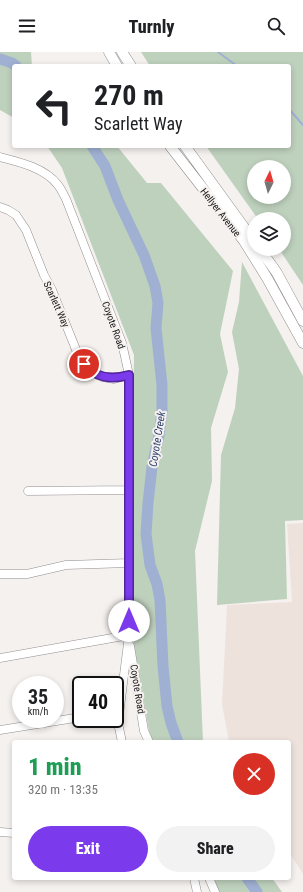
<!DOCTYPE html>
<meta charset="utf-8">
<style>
:root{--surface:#fff;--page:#f2f2f2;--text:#202124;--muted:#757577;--accent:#7c3aed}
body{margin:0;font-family:"Roboto Condensed",sans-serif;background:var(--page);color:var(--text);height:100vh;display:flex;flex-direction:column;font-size:15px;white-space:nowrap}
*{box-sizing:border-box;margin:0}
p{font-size:13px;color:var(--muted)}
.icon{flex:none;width:22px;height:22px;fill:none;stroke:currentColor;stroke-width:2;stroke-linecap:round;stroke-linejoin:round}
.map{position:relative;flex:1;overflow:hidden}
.details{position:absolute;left:12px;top:688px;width:279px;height:140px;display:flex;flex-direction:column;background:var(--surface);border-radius:4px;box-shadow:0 2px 6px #0003}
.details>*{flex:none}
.guide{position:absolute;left:12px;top:12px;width:279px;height:84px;border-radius:4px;box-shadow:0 2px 6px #0003;background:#fff;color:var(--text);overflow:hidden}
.needle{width:26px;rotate:5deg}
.buttons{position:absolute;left:247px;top:108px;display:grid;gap:8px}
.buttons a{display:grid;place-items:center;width:44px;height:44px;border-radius:50%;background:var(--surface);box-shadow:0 2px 6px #0003;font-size:20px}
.speed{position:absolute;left:12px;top:624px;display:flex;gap:8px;font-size:20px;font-weight:700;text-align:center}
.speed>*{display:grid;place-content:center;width:52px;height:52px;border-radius:50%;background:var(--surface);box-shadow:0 2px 6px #0003;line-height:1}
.speed small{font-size:10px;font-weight:400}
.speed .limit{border:2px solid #111;border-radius:6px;background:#fff;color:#111}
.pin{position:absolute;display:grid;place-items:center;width:34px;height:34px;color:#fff;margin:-17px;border:2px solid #fff;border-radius:50%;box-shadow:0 1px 4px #0007}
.me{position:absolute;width:44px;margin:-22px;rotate:0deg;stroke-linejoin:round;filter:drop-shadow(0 0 3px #0008)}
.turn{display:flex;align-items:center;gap:14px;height:84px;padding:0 16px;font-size:18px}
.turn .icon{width:52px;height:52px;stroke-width:2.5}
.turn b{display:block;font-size:28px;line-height:34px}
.round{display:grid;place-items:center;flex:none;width:42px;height:42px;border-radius:21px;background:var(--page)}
.overview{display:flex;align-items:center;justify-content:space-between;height:68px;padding:0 16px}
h1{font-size:24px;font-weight:800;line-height:30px;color:#1e9e55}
.primary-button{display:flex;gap:8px;margin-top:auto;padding:8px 16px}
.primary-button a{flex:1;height:46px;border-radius:24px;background:var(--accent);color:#fff;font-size:16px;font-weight:800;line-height:46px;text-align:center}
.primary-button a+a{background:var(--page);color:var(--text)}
header{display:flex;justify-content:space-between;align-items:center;height:52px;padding:0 16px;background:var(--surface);font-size:18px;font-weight:800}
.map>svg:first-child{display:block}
.built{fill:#eee2dd}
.grass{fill:#bed1bd;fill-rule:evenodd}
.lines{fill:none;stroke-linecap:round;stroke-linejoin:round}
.stream{stroke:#a0b0d2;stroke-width:2}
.river{stroke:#a0b0d2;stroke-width:11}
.minor-casing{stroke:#928e8d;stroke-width:9}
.major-casing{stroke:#928e8d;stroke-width:11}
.minor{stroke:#fff;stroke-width:8}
.major{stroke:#fff;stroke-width:10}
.route-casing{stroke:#51269a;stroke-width:10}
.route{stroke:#7c3aed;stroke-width:7}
.labels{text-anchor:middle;stroke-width:4;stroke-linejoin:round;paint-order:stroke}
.street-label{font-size:10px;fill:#1a1918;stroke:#f5f1ef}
.water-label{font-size:11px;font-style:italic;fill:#2b406d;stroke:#f5f1ef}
</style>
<header><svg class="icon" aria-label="menu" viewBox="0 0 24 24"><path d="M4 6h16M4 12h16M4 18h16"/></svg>Turnly<svg class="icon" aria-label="search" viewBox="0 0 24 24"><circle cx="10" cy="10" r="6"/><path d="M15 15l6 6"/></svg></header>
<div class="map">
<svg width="303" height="840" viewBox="0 0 303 840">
<rect width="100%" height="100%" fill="#f5f1ef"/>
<path class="built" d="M303,471V822L289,800V690H229L222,652L227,553L292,550L287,472Z"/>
<path class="grass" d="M0,0H31L32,14H14V66L0,58Z
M141,0H303V233L279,197H284V167H258L206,94H289V14H150ZM254,115H284V145H254Z
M47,94H117L147,131H161L233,219L220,282L228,320L211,376L212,429L195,499L203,690H153L149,679L132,581V477L134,303L62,116Z
M242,210L303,324V468L285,469L287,547L217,553L221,403L235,356L239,317L232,280L239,250Z
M212,826H272L282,840H218Z"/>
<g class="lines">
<path class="stream" d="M218,0L237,14
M289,57L303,73"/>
<path class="river" d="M0,7L12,11L16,14
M92,94L105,114L118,148L144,203L155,234L158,251L156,276L162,333V360L159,383L152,415L148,451L146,482L150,513L157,532L160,548L163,614L167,654L171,671L178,690
M247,826L257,840"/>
<defs>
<path id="minor" d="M0,105C20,110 45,116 58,133C61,137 64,143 66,147L122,291L129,323V583L118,671L122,690
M0,155L8,158L16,163L26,178L44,223L52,238L79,305L89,318L102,325L114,327L129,323
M28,439L129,438
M0,522H27L66,513L129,511
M130,594L144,679L149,690
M0,606L129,583
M0,678L81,665
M0,780L14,781
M194,826L197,840
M209,826L215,840"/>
<path id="major" d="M109,0L117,14
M122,0L131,14
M170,94L244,189L267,226L303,291
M185,94L254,189
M260,197L277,221L303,269"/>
</defs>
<use href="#minor" class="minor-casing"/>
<use href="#major" class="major-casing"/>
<use href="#minor" class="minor"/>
<use href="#major" class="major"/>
</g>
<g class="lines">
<defs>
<path id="route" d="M84,312C95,326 112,328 129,323V569"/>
</defs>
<use href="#route" class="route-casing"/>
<use href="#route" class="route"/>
</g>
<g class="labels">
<g class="street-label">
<text transform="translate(221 160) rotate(52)" y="4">Hellyer Avenue</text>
<text transform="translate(57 252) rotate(66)" y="4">Scarlett Way</text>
<text transform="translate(114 273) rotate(70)" y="4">Coyote Road</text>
<text transform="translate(138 637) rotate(81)" y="4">Coyote Road</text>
</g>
<g class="water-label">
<text transform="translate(157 387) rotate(-81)" y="4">Coyote Creek</text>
</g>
</g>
</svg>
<div class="buttons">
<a><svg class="needle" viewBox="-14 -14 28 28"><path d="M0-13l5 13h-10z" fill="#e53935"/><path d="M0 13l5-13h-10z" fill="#757577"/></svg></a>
<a><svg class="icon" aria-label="layers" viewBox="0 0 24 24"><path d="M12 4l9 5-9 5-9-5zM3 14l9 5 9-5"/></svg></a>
</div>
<div class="speed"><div>35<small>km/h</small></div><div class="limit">40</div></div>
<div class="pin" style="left:84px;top:312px;background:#d93025"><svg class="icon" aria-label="arrive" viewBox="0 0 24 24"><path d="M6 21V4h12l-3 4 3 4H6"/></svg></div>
<svg class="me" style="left:129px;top:569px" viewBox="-20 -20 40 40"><circle r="19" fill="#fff"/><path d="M0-13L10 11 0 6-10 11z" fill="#7c3aed"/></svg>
<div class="guide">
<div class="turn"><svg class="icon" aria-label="left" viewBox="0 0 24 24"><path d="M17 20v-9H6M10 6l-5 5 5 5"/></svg><div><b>270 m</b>Scarlett Way</div></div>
</div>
<section class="details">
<div class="overview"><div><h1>1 min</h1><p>320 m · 13:35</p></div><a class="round" style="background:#d93025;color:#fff"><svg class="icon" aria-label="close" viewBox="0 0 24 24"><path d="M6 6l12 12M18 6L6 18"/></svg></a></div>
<div class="primary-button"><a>Exit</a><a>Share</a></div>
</section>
</div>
